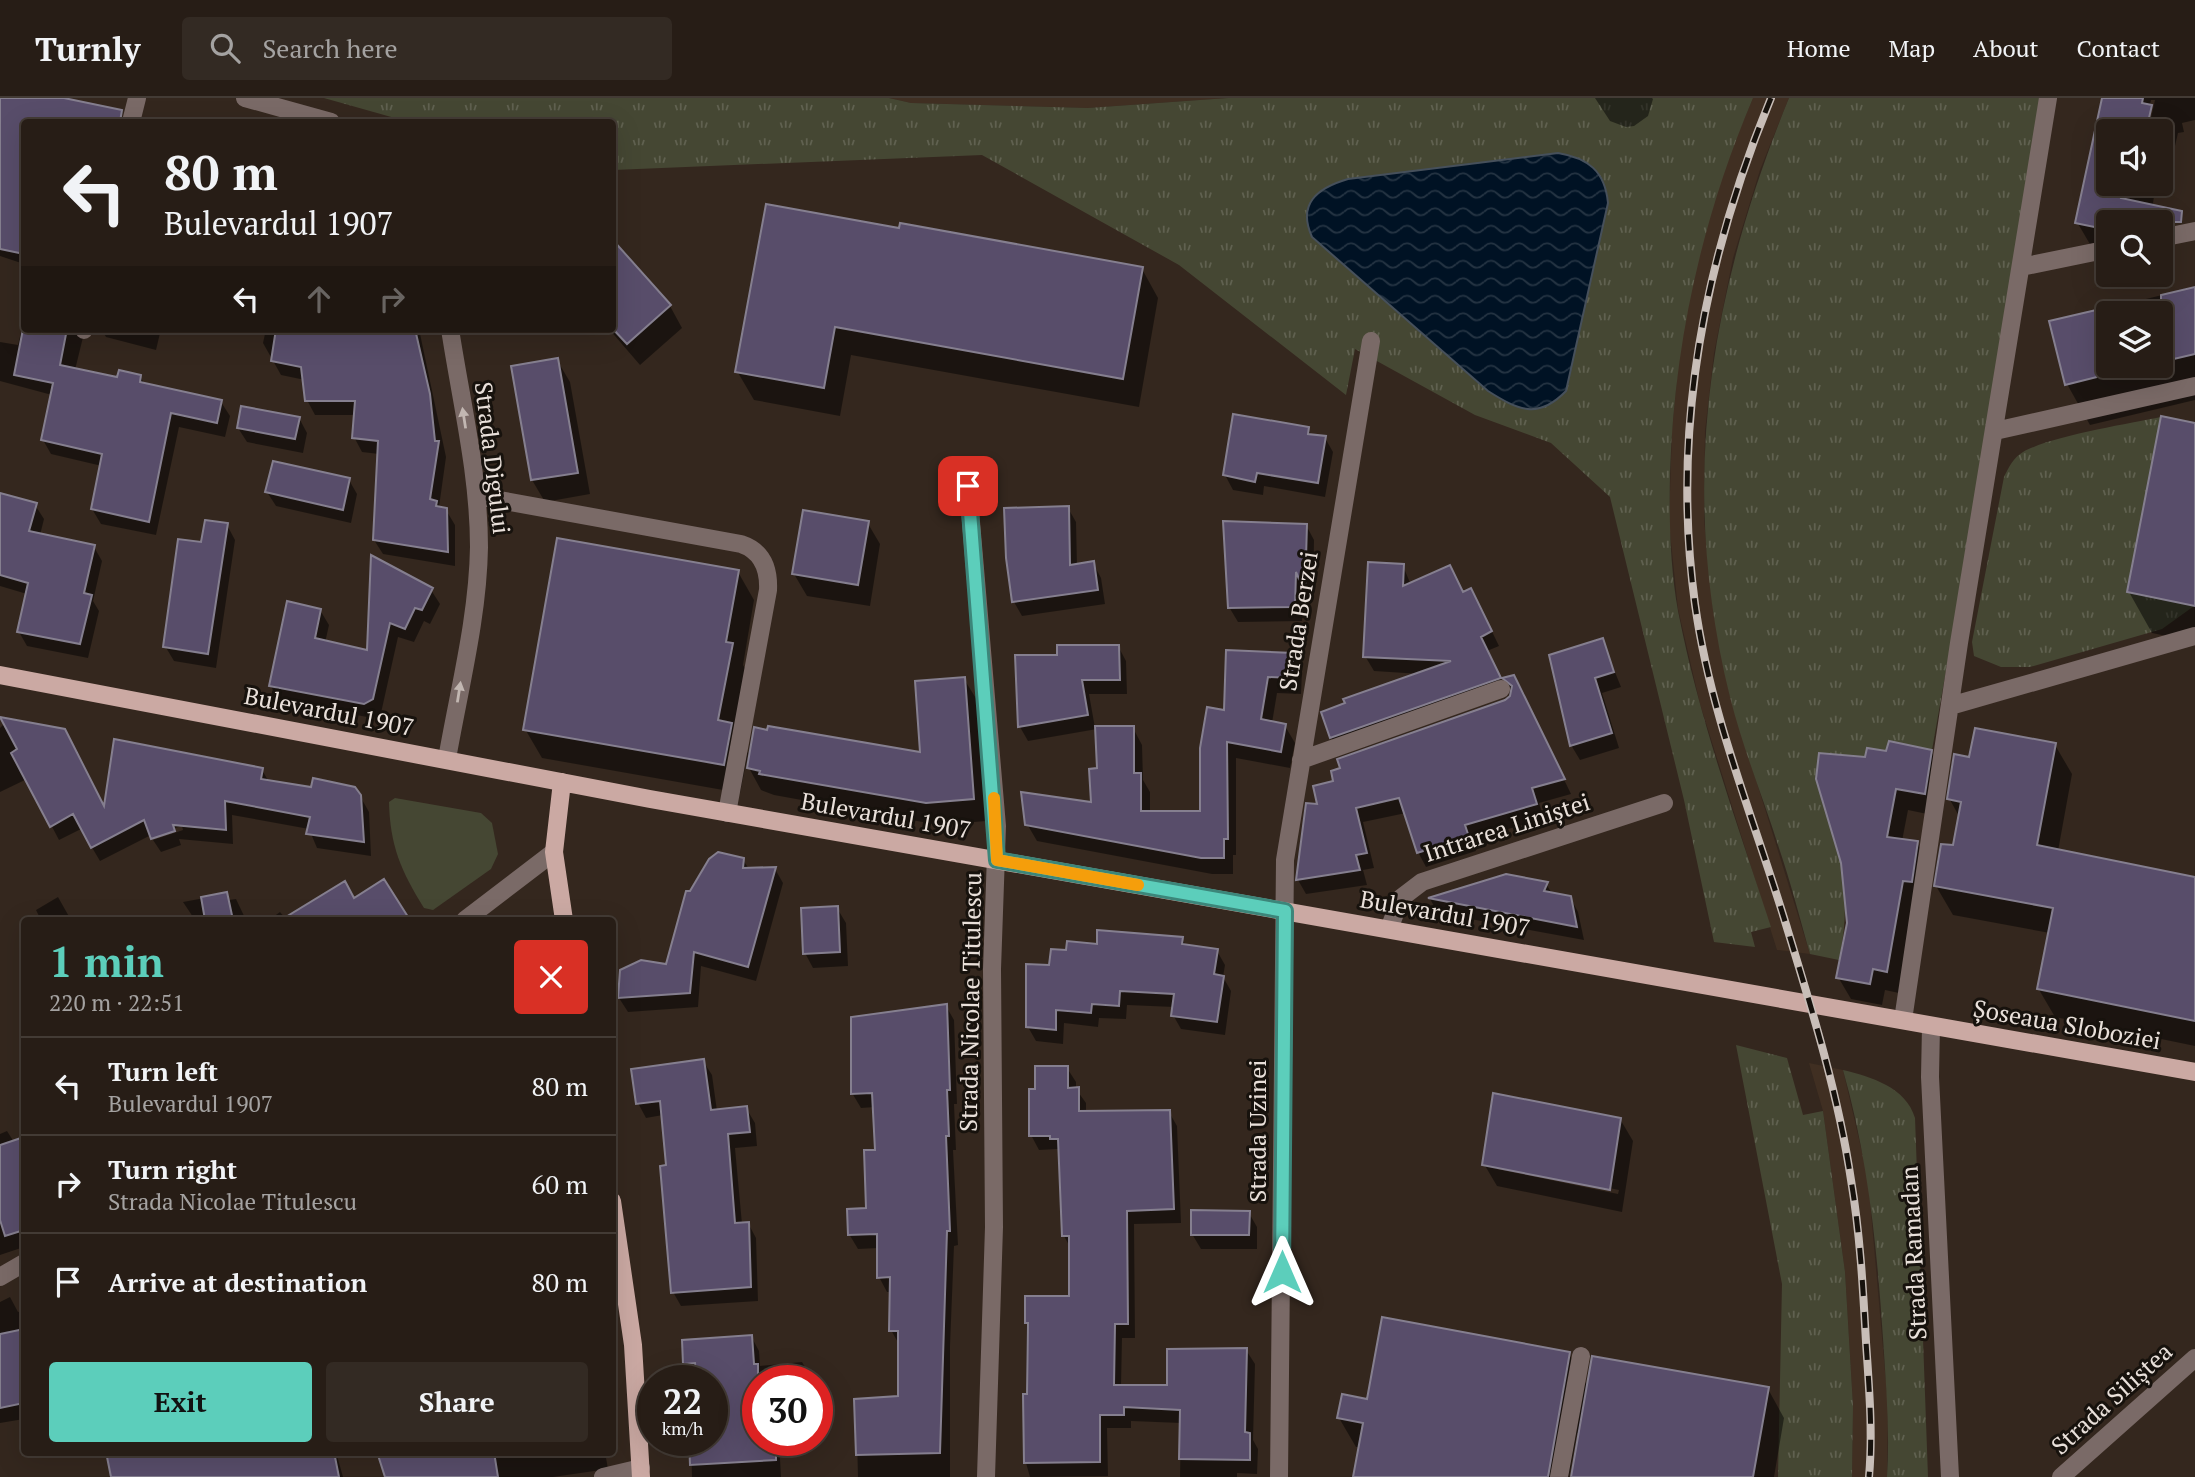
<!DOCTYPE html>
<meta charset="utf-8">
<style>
:root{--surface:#271d16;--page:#332a23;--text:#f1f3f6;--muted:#a4a2a1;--line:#433b35;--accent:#5ccebb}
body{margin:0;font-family:"PT Serif",serif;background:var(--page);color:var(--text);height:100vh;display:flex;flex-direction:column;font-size:26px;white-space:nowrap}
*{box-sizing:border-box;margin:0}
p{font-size:23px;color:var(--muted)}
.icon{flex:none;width:38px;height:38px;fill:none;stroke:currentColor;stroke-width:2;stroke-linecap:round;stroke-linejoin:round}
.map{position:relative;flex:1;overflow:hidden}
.side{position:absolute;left:21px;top:819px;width:595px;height:539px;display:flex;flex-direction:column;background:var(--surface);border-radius:7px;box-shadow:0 7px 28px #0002,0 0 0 2px var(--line)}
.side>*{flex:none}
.top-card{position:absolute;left:21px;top:21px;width:595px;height:214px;border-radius:7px;box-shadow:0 7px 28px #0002,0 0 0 2px var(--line);background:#271d16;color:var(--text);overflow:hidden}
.controls{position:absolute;left:2096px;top:21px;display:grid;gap:14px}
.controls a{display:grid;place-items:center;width:77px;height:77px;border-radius:7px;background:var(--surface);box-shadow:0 7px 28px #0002,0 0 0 2px var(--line);font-size:35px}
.speed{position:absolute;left:637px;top:1267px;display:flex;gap:14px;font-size:35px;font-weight:700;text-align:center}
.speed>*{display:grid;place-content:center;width:91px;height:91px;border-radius:50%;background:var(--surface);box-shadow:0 7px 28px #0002,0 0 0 2px var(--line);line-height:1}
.speed small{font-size:18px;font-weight:400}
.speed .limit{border:10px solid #d22;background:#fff;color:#111}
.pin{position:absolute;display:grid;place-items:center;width:60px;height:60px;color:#fff;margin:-30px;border-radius:14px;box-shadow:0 4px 10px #0006}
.me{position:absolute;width:77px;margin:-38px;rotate:0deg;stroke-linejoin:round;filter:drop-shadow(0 0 5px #0008)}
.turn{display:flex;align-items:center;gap:24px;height:147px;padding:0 28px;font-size:32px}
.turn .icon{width:91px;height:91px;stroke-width:2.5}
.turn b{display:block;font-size:49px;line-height:60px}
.lanes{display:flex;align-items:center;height:66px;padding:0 28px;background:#0003;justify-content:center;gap:35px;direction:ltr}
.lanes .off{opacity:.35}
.round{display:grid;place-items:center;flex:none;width:74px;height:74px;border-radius:7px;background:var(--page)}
.summary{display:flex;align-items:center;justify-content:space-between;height:119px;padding:0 28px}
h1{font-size:42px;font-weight:600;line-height:52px;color:var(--accent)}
.action{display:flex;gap:14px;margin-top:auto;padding:14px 28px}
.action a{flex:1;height:80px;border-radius:7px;background:var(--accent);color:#111;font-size:28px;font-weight:600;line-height:80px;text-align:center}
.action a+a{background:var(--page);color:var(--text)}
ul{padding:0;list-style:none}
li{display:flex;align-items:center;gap:21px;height:98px;padding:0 28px;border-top:2px solid var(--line)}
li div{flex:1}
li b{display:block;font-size:26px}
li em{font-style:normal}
header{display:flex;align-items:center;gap:42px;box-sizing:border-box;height:98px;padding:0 35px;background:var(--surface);border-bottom:2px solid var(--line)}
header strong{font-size:33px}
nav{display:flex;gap:38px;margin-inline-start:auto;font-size:24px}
.search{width:490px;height:63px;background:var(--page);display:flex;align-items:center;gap:18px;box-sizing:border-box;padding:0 24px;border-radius:7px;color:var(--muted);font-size:26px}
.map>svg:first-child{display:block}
.built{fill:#402f22}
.grass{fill:url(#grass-tufts)}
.garden{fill:#454733}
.water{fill:url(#water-waves);stroke:#46505b;stroke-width:2}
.shadow{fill:#0007;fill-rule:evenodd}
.building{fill:#584d6a;stroke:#857f8f;stroke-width:2}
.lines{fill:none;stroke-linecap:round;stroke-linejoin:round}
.minor{stroke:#7a6a67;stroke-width:18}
.major{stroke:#cba9a3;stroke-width:18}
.rail-casing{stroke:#c8beb8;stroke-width:8}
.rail{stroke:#17120d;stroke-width:5;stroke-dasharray:16;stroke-linecap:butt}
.oneway{fill:#c2b7b2}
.route-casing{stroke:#3c867a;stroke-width:18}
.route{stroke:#5ccebb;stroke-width:12}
.slow{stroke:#f59e0b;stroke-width:12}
.labels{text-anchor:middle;stroke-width:6;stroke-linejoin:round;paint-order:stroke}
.street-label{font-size:24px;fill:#e9e0da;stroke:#17120d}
</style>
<header>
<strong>Turnly</strong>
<div class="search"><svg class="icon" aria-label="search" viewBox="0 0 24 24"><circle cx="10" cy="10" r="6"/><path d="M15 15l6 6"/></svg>Search here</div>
<nav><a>Home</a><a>Map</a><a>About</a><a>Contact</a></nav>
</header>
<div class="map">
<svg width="2195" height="1379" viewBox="0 0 2195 1379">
<defs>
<pattern id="grass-tufts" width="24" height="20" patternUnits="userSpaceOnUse" patternTransform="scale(1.75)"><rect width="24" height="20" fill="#454733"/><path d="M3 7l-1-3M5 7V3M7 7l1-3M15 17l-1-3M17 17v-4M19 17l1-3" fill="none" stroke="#606150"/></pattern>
<pattern id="water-waves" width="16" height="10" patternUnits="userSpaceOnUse" patternTransform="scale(1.75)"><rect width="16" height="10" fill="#001224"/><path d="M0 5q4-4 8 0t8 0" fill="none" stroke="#253443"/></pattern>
</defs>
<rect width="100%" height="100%" fill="#34271e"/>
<path class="built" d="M889,0H1228L1088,10L911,5Z
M1753,0H1789L1760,72L1733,160L1714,255L1705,333L1704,422L1712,504L1730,598L1810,856L1777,852L1700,606L1678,511L1669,425L1672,332L1680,248L1700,150L1727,61Z
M1809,965L1843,972L1868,1080L1888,1307L1887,1379H1852L1853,1308L1845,1174L1823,1013Z"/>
<path class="grass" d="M324,0H889L911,5L1088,10L1228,0H1753C1702,120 1674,245 1670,376C1669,421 1670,468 1678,513C1699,621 1737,725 1771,829L1751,834L1755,849L1714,844L1684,702L1610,399L1551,345L1475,317L1355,251L1346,297L1179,167L982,57L613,72L612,24H409Z
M1789,0H2047L1932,652L1889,643L1886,653L1867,650L1865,659L1819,656C1815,699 1834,725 1841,766C1847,799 1846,829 1839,862L1810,856C1800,821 1791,785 1779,750C1763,699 1743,651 1730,599C1678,389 1708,198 1789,0Z
M2161,319L2127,494L2194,508L2162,531L2030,569H2001L1974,558L1972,544L2004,379C2009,369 2013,360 2023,354C2051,338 2127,326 2161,319Z
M1736,947L1787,960L1803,1017L1823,1013L1845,1174L1853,1308L1852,1379H1778L1782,1186Z
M1843,972C1871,979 1906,989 1915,1020L1928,1379H1887C1890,1333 1886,1287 1883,1240C1877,1149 1868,1060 1843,972Z"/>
<path class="garden" d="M395,700L481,715L492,725L498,756L491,771L433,812L424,810C401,773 390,748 389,704Z"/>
<path class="water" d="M1558,55C1588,60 1605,73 1608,105L1566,293C1538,322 1518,312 1488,293L1312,139C1297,106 1317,90 1348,81Z"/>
<path class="shadow" d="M0,0H63L93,12L100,24H24V166L0,158Z
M1595,0H1652L1653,1L1648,18L1634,28L1626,29L1610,23Z
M2104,0H2195V22L2182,25L2184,34L2178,35L2169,74L2161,73V33H2148L2155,2H2151L2145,33H2109V86H2156L2150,124H2109V167L2101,165L2077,124Z
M900,132L1142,171L1158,200L1139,309L851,257L840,318L754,302L737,273Z
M612,143L670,208L682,230L640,267L609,231H612Z
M2195,189V302L2090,327L2067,286L2052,224ZM2109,215H2161V268H2109Z
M24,221V231H85L75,272L119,282L140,278L145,287L221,304L230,318L225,339L179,329L156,437L101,426L92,411L102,368L51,356L43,342L52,297L0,283V244L18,247Z
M101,231H161L156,252L106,239Z
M266,231H419L446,359L439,409L446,412L455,427V468L383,456L374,442L379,356L362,354L354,339L356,317H315L307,302L305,282L281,277L263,245Z
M557,262L570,284L590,396L545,404L532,382L513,270Z
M299,320L307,335L303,355L247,344L238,330Z
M2195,327V544L2152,535L2129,494Z
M1308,331L1312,338L1325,340L1333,354L1325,399L1264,388L1263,397L1233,392L1225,377Z
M349,382L357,396L351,425L276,408L267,394Z
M0,399L35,407L44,421L40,437L94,449L102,463L93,503L99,513L88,560L27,548L19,534L27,496L0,488Z
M1068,410L1076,424L1077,468L1093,465L1101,480L1105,506L1022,518L1014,504L1007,460Z
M867,424L880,446L870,508L807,498L794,476Z
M227,427L235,442L216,570L174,563L165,548L203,446Z
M1306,427L1314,442L1313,504L1304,489L1302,523L1238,524L1229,509Z
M372,460L431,492L440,506L430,526L424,523L414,544L398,539L381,615L372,620L279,602L270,587L320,512L329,527L325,545L369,554Z
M1403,468L1411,487L1463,496L1479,507L1499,548L1487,553L1507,595L1339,653L1331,639L1421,576L1374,573L1365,558Z
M738,474L754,502L743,567L748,575L737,637L748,655L740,695L542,660L525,631Z
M1602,542L1621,589L1602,595L1619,650L1580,662L1571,647Z
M1118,548L1126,563L1127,596H1089L1095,630H1133L1142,647L1143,682L1150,694V715L1202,714L1226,614L1292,557L1302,574L1301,596L1277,595L1272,625L1285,628L1295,645L1290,670L1236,660V757H1233V776H1212L1037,743L1027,726L1093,706L1099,672L1097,631L1028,643L1020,629L1059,558Z
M964,581L977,602L986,723L939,727L774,697L761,692L749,670L922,656Z
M1505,581L1521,593L1571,696L1539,705L1544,721L1472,741L1476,753L1426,769L1418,754L1406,715L1363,724L1374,770L1363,772L1367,787L1306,796L1298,782L1319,708L1335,685L1506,603L1513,595Z
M8,622L105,712L262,672L269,684L360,698L369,714L371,758L317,750L309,731L232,717L233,746L179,741L181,747L161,754L153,742L183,732L182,728L151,737L100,763L81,731L59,742L27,681L0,694V630Z
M2055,647L2072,676L2058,753L2195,781V948L2055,919L2038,890L2050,835L1953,817L1936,788L1955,749L1960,720L1949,700L1971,661Z
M1931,653L1943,675L1937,718L1908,712L1902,743L1917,745L1930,766L1899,895L1885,892L1882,907L1851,901L1838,879L1848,826L1867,660L1888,655Z
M743,762L749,771H775L783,785L756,883L701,868L698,909L628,914L619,900L668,868Z
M1506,778L1546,786L1553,797L1570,799L1578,814L1584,842L1438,815L1430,801Z
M384,783L409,822H269L280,814L286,821L354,802Z
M226,796L229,802L236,801L246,822H195L183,804Z
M58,799L71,822H41L36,812Z
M837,810L846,825L848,868L813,870L805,855Z
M1182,840L1186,848L1217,853L1225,867L1223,879L1231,893L1225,937L1181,931L1173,917L1174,909L1127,907L1126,921L1099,920L1098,929L1064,925L1063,946L1036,943L1028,929L1051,869L1068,853Z
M946,908L954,922L957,1006H954L956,1052H953L958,1147L954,1148L950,1248V1379H858L856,1303L900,1300V1248L891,1232L892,1194H887L879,1179V1150L858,1151L849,1136L868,1112L876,1054L875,1009L861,1010L852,995Z
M703,963L712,977L717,1013L746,1010L755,1025L757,1048L735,1050L742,1126L748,1125L756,1140L758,1203L681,1208L673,1194L663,1017L646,1020L638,1005Z
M1067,970L1076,984V991L1086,1005V1015L1169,1014L1177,1028L1181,1125L1134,1126L1135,1240H1122L1121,1288H1168L1246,1252L1255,1266L1253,1342L1258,1351L1257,1376L1237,1375V1379H1180L1181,1325L1131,1323V1330H1107L1108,1378L1030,1379L1026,1365L1027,1200H1070L1071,1151L1064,1138L1060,1055L1058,1051L1039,1052L1031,1037L1037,993Z
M1620,1021L1633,1043L1622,1114L1497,1088L1484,1066ZM1497,1068L1619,1092L1618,1096L1497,1071Z
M7,1033L14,1044L24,1041V1149L0,1157V1036Z
M1249,1115L1257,1129V1151H1201L1192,1136Z
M10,1199L18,1214L24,1212V1321L0,1325V1204Z
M751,1238L759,1253L760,1268L802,1264L811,1279V1283H758V1342H779L781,1379H692L691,1342H712V1283L693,1280L685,1266Z
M1569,1256L1588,1289L1768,1291L1784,1320L1774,1379H1572L1580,1335H1577L1569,1379H1354L1360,1349H1356L1339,1320L1369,1303Z
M239,1354H336L343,1379H108Z
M463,1354H605L608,1371L553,1379H467Z"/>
<path class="building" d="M0,0H64L122,12L120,24H24V156L0,151Z
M2102,0H2143L2142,5L2152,7L2146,33H2109V86H2124L2121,100L2182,113L2181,124H2109V132L2075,125Z
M766,106L899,130L900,125L1143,169L1123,281L835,229L824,290L735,274Z
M612,141L671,207L627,246L612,230Z
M2195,189V256L2161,264V197Z
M2109,209V276L2065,287L2049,223Z
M23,231H67L60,267L117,279L119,272L141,277L140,284L222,302L217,325L171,315L149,424L91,411L102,356L41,342L53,285L14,277Z
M276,231H415L430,296L435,343H439L430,401L437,403L436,408L447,410L448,454L373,442L378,343L352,340L355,303H305L301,269L271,263Z
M558,260L578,375L531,382L511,268Z
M241,308L300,319L295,341L237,330Z
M1233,316L1309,329L1308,336L1326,338L1318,385L1257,375L1255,384L1223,377Z
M2161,318L2195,325V508L2127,494Z
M273,363L350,380L343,412L265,394Z
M0,395L37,405L29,433L95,447L84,495L92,497L80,546L17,534L28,485L0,477Z
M1069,408L1070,467L1094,463L1098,492L1012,504L1006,460L1004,410Z
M803,412L869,423L858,487L792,476Z
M205,422L228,425L208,556L163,549L178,441L201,444Z
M1223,423L1307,426L1305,495L1296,474L1295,509L1228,510Z
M557,440L739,472L726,544L733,545L718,622L732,625L724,667L523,632Z
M371,457L433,490L422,512L415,510L405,531L390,525L373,601L364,606L269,588L287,503L321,511L315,540L367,552Z
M1368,464L1404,466L1403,488L1450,467L1463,494L1471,490L1492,533L1481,539L1501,580L1330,640L1321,614L1345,605L1343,601L1451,563L1363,559Z
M1603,540L1614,574L1595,580L1612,635L1570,648L1549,557Z
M1057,547H1119L1120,582H1082L1088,617L1018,629L1015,557H1057Z
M1226,552L1293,555L1292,580L1268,579L1261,621L1286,626L1281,654L1227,644L1228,741H1224V760H1201L1025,727L1021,694L1091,704L1089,671L1097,670L1095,628H1134V675H1141V713H1200V650L1207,609L1224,612Z
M1514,577L1565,681L1532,690L1537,706L1465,727L1469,739L1417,755L1399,700L1356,710L1367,755L1356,757L1360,772L1296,782L1306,705L1317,706L1313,688L1333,683L1331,673L1340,670L1337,661L1505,602L1510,598L1512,588L1502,580Z
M965,579L974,701L926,705L759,676L760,673L747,670L754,629L767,632L768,628L920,654L915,583Z
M0,619L65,631L104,708L114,641L263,670L261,681L311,689L313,680L355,689L361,697L364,744L306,736L310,719L225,703L226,732L173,727L175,733L151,741L144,722L91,750L73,716L50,729L11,655L17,651Z
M1975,630L2056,645L2037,747L2195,779V923L2037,891L2053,810L1934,788L1941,746L1953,747L1961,704L1947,701L1954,656L1969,659Z
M1889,643L1932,652L1925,696L1896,691L1887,739L1918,743L1912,784L1903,783L1887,874L1873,871L1870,886L1836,880L1847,825L1841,765L1816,681L1819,655L1865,659L1867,650L1886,653Z
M718,754L744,760L743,770L776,769L748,869L694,854L690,895L618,900L620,872L641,862L666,866L686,793H690L709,761Z
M1506,776L1548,784L1544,793L1571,798L1577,829L1428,800Z
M384,781L410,822H281L345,783L354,800Z
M227,794L233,822H205L201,799Z
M838,808L840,854L803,856L801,810Z
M1097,832L1183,839L1182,846L1218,851L1214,876L1224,878L1217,924L1171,918L1174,896L1120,893L1119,908L1092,906L1091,915L1056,912V932L1026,929V866L1049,867L1051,851L1066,852L1067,843L1097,846Z
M947,906L950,992H947L949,1038H946L950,1133H947L940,1355L856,1357L854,1301L898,1298V1233H889L890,1179L877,1180V1136L848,1137L847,1111L866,1110L864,1052H875L872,995L851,996V919Z
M704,961L711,1012L747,1008L750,1034L728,1036L735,1125L749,1124L751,1189L671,1195L660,1068L666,1067L660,1003L636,1006L631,971Z
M1035,968H1068V990L1079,989V1013L1170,1012L1174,1111L1127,1113L1128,1226H1115L1114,1287H1167V1251L1247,1250L1245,1334L1250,1335V1362L1179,1361L1180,1312L1124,1309V1317H1100V1364L1024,1365L1023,1296H1027L1028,1225H1025V1198H1069V1138H1062L1058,1041H1050V1038H1029V991H1035Z
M1493,995L1621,1020L1610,1092L1482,1067Z
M24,1039V1132L5,1138L0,1122V1047Z
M1191,1112L1250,1113L1249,1137H1191Z
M1382,1219L1570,1254L1548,1379H1353L1363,1325L1337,1320L1342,1296L1367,1301Z
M24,1231V1305L0,1310V1236Z
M752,1237L754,1266H758V1342H776V1362L690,1367L689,1342H712V1283H697L695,1265L683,1266L682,1242Z
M1592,1258L1769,1289L1753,1379H1571Z
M106,1354H334L339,1379H111Z
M377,1354H494L498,1379H385Z"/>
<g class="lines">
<path class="minor" d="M245,0L331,24
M131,24L137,0
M2161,140L2195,133
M2021,169L2109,151
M84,232V231
M1995,333L2195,288
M968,389L997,728L992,871L994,1129L986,1379
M477,398L741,446C762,453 769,470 768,492L727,715
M1950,608L2195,538
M447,661C459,592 478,519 479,449C479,376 461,303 450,231
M1301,662L1501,591
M465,822L554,754
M1389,831L1401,800L1422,784L1664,705
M1903,922L1959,545L2048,0
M1931,928L1930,979L1950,1379
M0,1179L24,1165
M603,1379L641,1370
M1279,1379L1285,762L1371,243
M1559,1379L1581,1258
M2061,1379L2195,1260"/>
<path class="major" d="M0,577L650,701L2195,974
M562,684L554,754L564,822
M612,1103L633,1247L641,1379"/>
<defs>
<path id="rail" d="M1771,0C1704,162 1671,331 1695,506C1710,615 1752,716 1784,820C1810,905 1838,994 1851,1082C1860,1135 1863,1190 1866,1244C1869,1289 1873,1334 1869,1379"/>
</defs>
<use href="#rail" class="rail-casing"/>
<use href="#rail" class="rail"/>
</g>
<defs><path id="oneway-solid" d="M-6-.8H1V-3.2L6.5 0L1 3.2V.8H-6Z" transform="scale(1.75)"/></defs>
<g class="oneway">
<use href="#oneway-solid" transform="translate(464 320) rotate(-99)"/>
<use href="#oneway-solid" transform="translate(459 594) rotate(-81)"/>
</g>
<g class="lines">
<defs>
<path id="route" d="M968,388L997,762L1285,813L1282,1174"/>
</defs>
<use href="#route" class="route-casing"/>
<use href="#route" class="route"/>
<path class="slow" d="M994,700L997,762L1138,787"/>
</g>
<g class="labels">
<g class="street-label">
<text transform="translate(492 360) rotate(83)" y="8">Strada Digului</text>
<text transform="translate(1299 523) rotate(-81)" y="8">Strada Berzei</text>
<text transform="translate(329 614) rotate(11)" y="8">Bulevardul 1907</text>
<text transform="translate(886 718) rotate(10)" y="8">Bulevardul 1907</text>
<text transform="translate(1507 730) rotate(-18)" y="8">Intrarea Liniștei</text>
<text transform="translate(1445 816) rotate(10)" y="8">Bulevardul 1907</text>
<text transform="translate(971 904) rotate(-89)" y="8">Strada Nicolae Titulescu</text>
<text transform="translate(2067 927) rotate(10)" y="8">Șoseaua Sloboziei</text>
<text transform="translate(1258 1033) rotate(-90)" y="8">Strada Uzinei</text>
<text transform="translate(1914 1155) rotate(-93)" y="8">Strada Ramadan</text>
<text transform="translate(2112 1301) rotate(-42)" y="8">Strada Siliștea</text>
</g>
</g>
</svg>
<div class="controls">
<a><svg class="icon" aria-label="sound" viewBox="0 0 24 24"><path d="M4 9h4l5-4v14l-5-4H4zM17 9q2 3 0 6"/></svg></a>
<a><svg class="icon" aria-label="search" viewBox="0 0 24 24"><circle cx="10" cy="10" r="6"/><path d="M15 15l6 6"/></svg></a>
<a><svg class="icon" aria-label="layers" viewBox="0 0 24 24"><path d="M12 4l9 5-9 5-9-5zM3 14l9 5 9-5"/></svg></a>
</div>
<div class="speed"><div>22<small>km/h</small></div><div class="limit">30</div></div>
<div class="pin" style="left:968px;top:388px;background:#d93025"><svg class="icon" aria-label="arrive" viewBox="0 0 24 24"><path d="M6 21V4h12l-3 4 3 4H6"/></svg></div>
<svg class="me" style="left:1282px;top:1174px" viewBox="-20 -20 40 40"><path d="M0-17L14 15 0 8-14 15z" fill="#5ccebb" stroke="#fff" stroke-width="4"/></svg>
<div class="top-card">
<div class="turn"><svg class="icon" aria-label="left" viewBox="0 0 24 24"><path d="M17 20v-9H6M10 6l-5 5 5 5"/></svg><div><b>80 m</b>Bulevardul 1907</div></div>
<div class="lanes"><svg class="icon" aria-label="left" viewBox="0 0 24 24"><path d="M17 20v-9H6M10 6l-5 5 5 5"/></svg><svg class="icon off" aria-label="ahead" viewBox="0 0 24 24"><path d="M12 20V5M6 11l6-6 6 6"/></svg><svg class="icon off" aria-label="right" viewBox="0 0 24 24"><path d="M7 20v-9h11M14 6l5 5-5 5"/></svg></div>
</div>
<section class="side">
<div class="summary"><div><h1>1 min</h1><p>220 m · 22:51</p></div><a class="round" style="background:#d93025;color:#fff"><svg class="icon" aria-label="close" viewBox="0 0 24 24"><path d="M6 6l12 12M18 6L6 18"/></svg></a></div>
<ul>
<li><svg class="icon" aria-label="left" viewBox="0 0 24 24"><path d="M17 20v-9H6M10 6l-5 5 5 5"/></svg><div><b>Turn left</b><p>Bulevardul 1907</p></div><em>80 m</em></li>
<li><svg class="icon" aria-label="right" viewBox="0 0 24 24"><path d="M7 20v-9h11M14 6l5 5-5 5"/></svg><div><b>Turn right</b><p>Strada Nicolae Titulescu</p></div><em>60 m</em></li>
<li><svg class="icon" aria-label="arrive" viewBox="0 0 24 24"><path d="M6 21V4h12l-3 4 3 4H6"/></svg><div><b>Arrive at destination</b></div><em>80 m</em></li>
</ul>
<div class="action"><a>Exit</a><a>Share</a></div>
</section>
</div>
